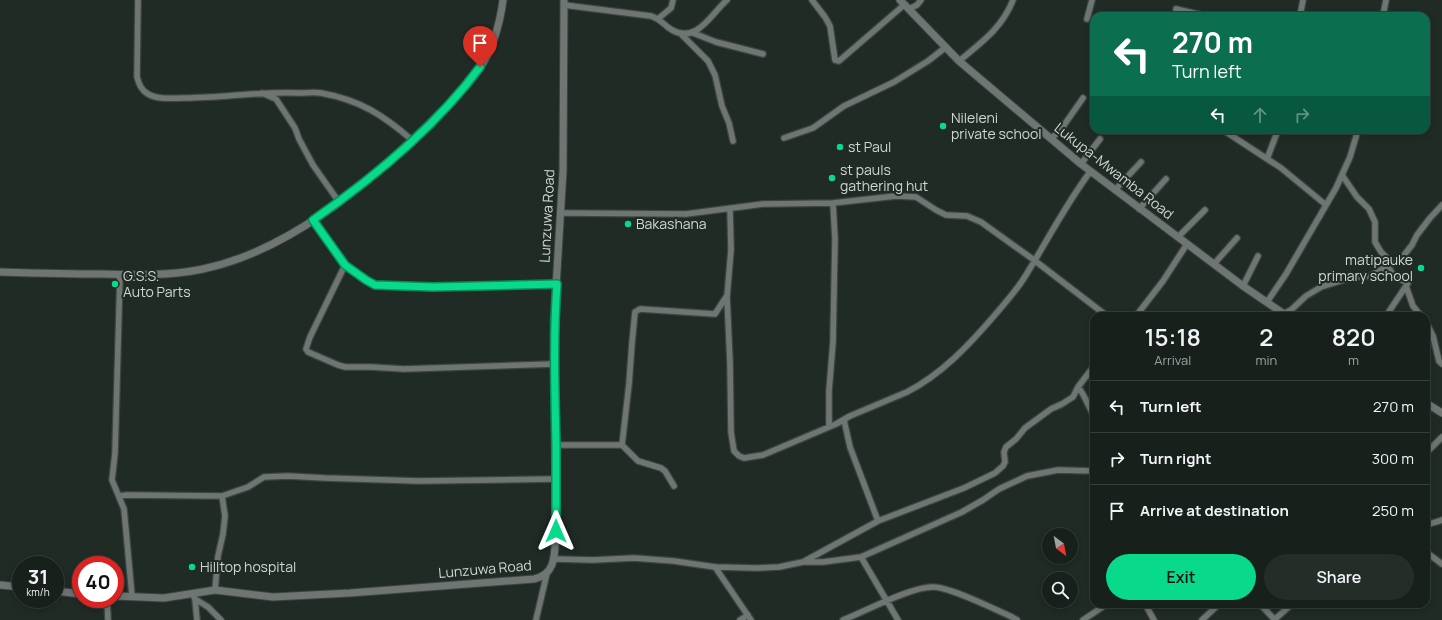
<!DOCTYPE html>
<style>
:root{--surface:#18201c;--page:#252d29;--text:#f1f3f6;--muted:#9fa3a3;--line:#363e3b;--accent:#09d98b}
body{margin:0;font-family:Manrope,sans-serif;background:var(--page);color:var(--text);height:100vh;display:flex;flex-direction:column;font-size:15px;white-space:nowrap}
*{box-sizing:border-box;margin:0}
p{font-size:13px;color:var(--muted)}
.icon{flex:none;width:22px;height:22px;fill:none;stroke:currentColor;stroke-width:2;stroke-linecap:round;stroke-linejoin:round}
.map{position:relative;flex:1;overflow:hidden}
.side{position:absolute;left:1090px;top:312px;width:340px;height:296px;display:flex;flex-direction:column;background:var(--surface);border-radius:12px;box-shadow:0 2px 6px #0003,0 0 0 1px var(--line)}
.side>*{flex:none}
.top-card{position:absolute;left:1090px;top:12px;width:340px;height:122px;border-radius:12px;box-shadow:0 2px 6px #0003,0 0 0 1px var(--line);background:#0b6e4f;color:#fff;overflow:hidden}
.needle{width:26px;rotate:148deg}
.fabs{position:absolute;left:1042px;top:528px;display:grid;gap:8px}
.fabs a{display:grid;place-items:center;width:36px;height:36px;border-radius:50%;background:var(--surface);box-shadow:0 2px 6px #0003,0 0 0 1px var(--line);font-size:20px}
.speed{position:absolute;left:12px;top:556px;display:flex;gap:8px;font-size:20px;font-weight:700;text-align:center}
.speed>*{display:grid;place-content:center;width:52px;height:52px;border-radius:50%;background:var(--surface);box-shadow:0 2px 6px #0003,0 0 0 1px var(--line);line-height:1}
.speed small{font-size:10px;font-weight:400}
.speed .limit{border:6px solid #d22;background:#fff;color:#111}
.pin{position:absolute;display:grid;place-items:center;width:34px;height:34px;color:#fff;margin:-41px -17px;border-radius:50% 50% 50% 0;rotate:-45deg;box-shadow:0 0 4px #0007}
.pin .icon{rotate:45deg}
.me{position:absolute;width:44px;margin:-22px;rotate:0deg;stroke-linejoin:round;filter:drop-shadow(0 0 3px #0008)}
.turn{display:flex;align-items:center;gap:14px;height:84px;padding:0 16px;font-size:18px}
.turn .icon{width:52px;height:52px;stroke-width:2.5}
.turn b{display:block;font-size:28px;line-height:34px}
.lanes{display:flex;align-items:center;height:38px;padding:0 16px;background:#0003;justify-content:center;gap:20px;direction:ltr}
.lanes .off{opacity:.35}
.eta{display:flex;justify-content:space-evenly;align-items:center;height:68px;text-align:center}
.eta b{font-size:24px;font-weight:600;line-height:28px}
.button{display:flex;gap:8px;margin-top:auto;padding:8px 16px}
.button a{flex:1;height:46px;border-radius:24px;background:var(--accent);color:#111;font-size:16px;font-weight:600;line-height:46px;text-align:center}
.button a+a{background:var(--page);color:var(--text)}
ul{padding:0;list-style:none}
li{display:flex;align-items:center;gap:12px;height:52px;padding:0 16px;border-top:1px solid var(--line)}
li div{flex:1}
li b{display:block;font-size:15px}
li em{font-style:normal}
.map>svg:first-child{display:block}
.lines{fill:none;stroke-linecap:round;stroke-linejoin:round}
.minor-casing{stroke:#3c4641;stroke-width:8}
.tertiary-casing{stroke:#3c4641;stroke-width:9}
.minor{stroke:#6f7572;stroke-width:5.5}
.tertiary{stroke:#6f7572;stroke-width:7}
.route-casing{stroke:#068d5a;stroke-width:10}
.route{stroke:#09d98b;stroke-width:7}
.poi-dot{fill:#09d98b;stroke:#202b25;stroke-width:1.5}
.labels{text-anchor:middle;stroke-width:4;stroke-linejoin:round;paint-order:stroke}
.poi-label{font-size:14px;fill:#cfd6d2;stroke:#202b25;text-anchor:start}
.street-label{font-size:14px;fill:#cfd6d2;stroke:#202b25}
</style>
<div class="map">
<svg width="1442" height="620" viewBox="0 0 1442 620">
<rect width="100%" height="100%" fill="#202b25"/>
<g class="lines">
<defs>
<path id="minor" d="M138,0L137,77C139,84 141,90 148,94C158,100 173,98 184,98C223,98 261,91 300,93C307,93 314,92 321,93C360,100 383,115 412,140
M812,0L825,17L830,26L835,60L839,61L904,5
M564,5L651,16C663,20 663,25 672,30C697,44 711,14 727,0
M909,9L917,5L921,0
M1176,9L1206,16
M1300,16L1303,0
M1383,16L1386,0
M659,18L671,8L673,0
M1087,19L1092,0
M693,33L716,42L763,54
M681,34L708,61L715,75L722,106L729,123L733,141
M959,61C982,42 1002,28 1013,0
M262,93L276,99L295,128L299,139L313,165L339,202
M1223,130L1281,168L1326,205
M784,138L813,128L844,106L894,82L928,61L946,47
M1051,139L1062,128L1083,98
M1267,159L1278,130
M1081,164L1100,139
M1342,175L1357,197L1369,209L1375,222V242L1381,252L1388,259C1388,274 1395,277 1408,283L1386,316
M1115,190L1141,162
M730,209L731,250L727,297L730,363L731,432L734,451L739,456L744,458L763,455L836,424L850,416L907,392C942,374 969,345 994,316C1005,303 1017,290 1026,275C1047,241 1066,204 1090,172
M1139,209L1166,179
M561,213L686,214L763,204L833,203L896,196L916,197L936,210L946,215L967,216L981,222L1034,260L1107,316
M313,220L345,265L366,280L375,285L433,287L557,284
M1178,237L1205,210
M1214,264L1237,238
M345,265L310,337L306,349L308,352L338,365L345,367H371L404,369L554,364
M120,275L115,453L112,480L124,509L132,596
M1243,286L1258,256
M1406,286L1413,306L1421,316
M1267,302L1286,274L1336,188L1350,157L1358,130
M1136,316L1163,281L1187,244
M1283,316V314L1291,310L1306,296L1321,287L1353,277L1370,276L1401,259L1412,245L1417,235L1430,218L1442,205
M1426,322L1433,336L1439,361L1442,364
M1078,387C1085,395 1088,406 1094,416
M844,420L850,447L878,521
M829,427V391L833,342L835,239L833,203
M556,445H622L638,461L661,468L665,471L674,486
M622,445L629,384L632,343L635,312L640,309L715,314L726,297
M1426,453L1442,437
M119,496L127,495L222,496L248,487L264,477L288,476L325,478L419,481L556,479
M1426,525L1442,520
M1426,552L1442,564
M861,557L898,620
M554,559L593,560L634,558L674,561L715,567L756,568L779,567L803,562L878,521L964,488L995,473L1003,466L1005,462L1004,452L1006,447L1016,439L1025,428L1051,409L1062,404L1073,397L1078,387L1094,366
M804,562H823L861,557L962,512L983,500L999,489L1027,476L1058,470L1094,471
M715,567L751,620
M215,590L218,556L223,534L225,516L222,496
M194,597L195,599L197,620
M107,599L108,620
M195,599L208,607L221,620
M1145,604L1154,620
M1260,604L1275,620
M536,620L547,573
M740,620L748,615
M843,620C866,611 910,587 933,587C950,587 992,608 1010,616L1017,620
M1083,620L1107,604
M1202,620L1219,604
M1274,620L1292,604"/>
<path id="tertiary" d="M900,0L959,61L1081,164L1243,286L1287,316
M0,272C33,273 67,274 100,274C134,275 170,276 203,269C288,251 362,188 423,130C443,110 464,91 480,68C493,48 500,23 503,0
M1426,403L1442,413
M0,585L21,587
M55,591L81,594
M115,596L164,598L215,590L273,597L350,593L534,579C558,574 554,551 556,531L554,321L563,171L564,0"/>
</defs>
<use href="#minor" class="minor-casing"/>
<use href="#tertiary" class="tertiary-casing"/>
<use href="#minor" class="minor"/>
<use href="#tertiary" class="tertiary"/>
</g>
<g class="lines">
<defs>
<path id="route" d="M480,67C437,125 372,179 313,220L345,265L366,280L375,285L433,287L557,284C553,338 555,392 556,446C556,474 556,503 556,531"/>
</defs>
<use href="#route" class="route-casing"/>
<use href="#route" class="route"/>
</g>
<g class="poi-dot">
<circle cx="943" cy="126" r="4"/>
<circle cx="840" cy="147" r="4"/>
<circle cx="832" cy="178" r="4"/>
<circle cx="628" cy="224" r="4"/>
<circle cx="1421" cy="268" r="4"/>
<circle cx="115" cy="284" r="4"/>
<circle cx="192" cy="567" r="4"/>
</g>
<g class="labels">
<g class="poi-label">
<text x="951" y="123">Nileleni<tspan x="951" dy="16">private school</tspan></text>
<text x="848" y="152">st Paul</text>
<text x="840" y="175">st pauls<tspan x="840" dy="16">gathering hut</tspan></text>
<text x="636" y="229">Bakashana</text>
<text x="1413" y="265" text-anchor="end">matipauke<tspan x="1413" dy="16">primary school</tspan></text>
<text x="123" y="281">G.S.S.<tspan x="123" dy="16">Auto Parts</tspan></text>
<text x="200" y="572">Hilltop hospital</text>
</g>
<g class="street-label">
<text transform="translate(1114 171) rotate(38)" y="5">Lukupa-Mwamba Road</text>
<text transform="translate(547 216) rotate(-87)" y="5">Lunzuwa Road</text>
<text transform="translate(485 569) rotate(-5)" y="5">Lunzuwa Road</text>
</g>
</g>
</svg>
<div class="fabs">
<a><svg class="needle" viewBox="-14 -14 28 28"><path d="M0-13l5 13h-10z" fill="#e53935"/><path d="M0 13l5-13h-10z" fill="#9fa3a3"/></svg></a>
<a><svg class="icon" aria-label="search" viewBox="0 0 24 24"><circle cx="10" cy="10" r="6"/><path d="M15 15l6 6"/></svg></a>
</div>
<div class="speed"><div>31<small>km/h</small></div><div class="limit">40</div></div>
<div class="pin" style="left:480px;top:67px;background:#d93025"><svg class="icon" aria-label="arrive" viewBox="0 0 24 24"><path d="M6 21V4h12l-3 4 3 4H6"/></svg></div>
<svg class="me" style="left:556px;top:531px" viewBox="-20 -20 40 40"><path d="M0-17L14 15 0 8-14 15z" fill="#09d98b" stroke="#fff" stroke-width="4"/></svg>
<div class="top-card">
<div class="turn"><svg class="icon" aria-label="left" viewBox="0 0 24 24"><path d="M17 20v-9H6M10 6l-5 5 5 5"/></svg><div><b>270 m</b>Turn left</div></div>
<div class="lanes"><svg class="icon" aria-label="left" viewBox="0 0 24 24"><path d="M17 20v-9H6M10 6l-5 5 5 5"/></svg><svg class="icon off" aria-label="ahead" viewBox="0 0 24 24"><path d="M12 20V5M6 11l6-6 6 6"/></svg><svg class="icon off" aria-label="right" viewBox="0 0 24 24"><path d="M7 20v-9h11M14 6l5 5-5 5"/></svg></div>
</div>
<section class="side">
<div class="eta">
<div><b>15:18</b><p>Arrival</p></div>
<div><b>2</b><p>min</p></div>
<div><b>820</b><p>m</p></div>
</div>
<ul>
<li><svg class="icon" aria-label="left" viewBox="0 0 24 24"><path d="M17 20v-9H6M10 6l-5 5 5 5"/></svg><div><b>Turn left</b></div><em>270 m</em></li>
<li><svg class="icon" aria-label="right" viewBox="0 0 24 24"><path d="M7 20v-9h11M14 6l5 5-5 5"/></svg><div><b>Turn right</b></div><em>300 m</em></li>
<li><svg class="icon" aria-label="arrive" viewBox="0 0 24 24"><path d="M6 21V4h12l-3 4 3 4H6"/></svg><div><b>Arrive at destination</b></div><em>250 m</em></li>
</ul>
<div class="button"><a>Exit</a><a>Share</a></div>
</section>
</div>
